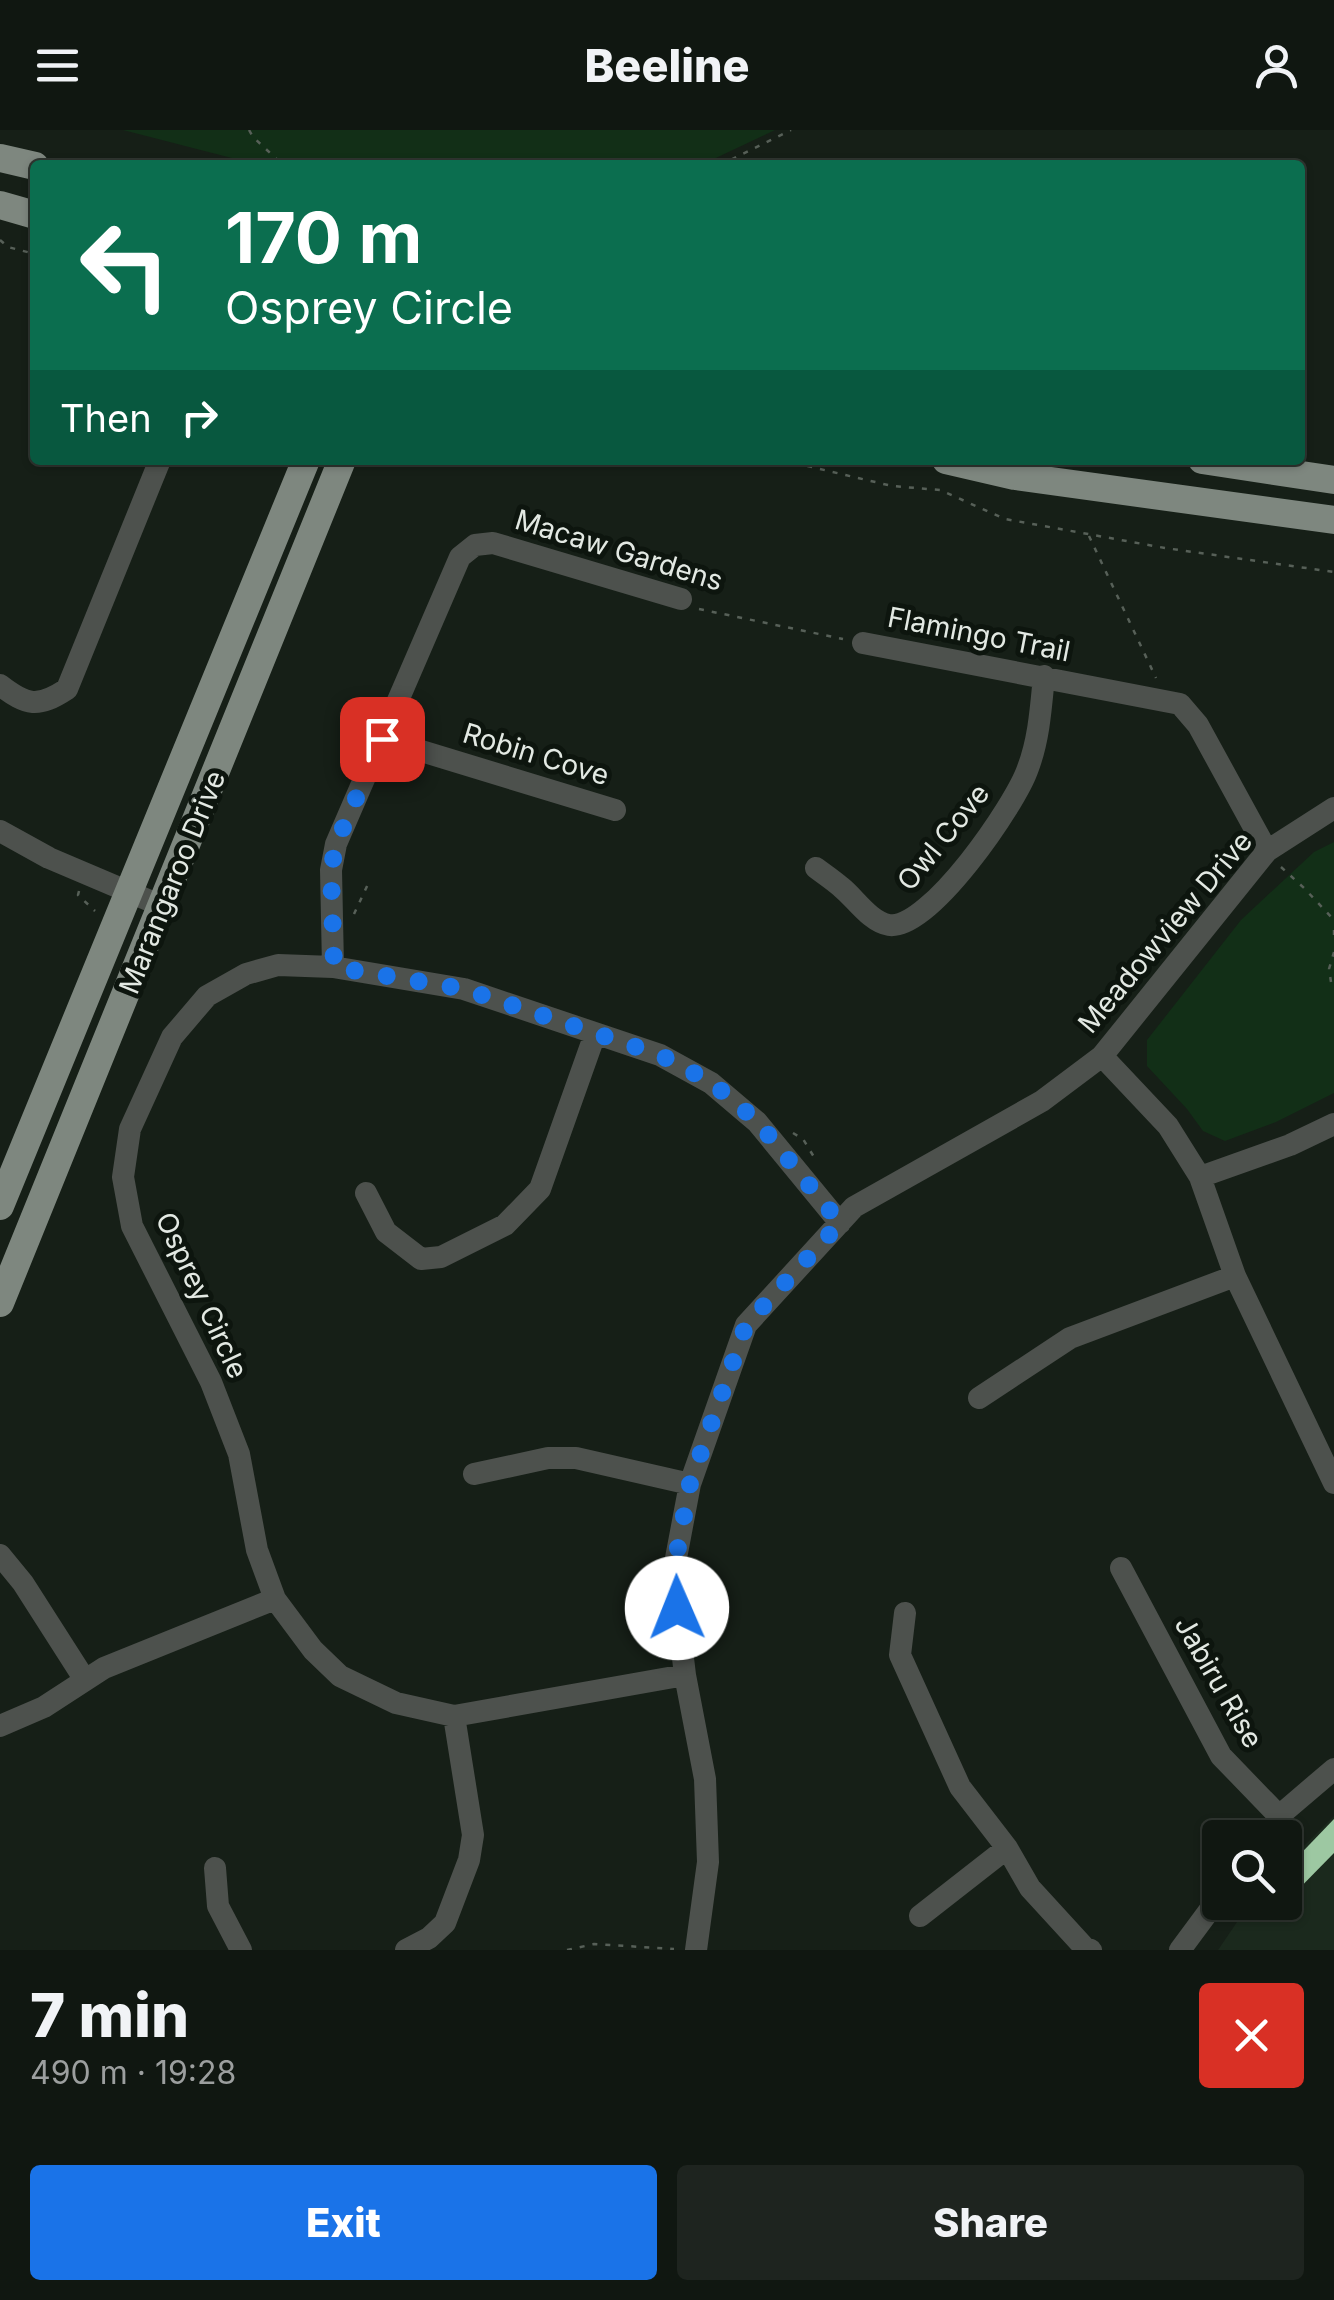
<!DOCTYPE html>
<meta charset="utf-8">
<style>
:root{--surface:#101711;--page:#1e241f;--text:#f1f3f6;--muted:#9c9f9f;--line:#303631;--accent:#1a73e8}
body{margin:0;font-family:Inter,sans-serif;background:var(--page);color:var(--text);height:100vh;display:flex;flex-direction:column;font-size:38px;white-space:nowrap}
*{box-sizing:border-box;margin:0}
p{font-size:32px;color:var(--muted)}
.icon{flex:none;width:55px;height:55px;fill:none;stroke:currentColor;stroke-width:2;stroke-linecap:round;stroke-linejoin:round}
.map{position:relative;height:1820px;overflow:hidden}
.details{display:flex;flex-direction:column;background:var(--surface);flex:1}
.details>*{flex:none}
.hud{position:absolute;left:30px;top:30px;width:1275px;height:305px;border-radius:10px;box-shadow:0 2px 8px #0004,0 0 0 2px var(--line);background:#0b6e4f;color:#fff;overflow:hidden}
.buttons{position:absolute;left:1202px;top:1690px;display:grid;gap:20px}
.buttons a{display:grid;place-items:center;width:100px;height:100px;border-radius:10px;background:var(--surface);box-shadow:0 2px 8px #0004,0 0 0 2px var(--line);font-size:50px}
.pin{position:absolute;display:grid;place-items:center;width:85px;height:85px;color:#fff;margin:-42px;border-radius:20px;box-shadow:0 5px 15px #0006}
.me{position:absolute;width:110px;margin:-55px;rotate:359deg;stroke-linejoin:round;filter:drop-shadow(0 0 8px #0008)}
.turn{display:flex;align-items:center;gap:35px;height:210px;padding:0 30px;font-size:45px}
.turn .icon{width:130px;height:130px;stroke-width:2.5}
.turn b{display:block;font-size:70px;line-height:85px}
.then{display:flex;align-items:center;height:95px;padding:0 30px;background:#0003;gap:20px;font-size:38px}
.round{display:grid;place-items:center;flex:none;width:105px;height:105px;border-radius:10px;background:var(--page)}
.head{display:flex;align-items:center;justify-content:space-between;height:170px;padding:0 30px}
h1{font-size:60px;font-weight:800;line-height:75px}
.primary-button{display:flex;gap:20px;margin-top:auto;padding:20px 30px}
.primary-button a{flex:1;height:115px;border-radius:10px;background:var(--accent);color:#fff;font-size:40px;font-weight:800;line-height:115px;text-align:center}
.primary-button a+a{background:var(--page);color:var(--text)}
header{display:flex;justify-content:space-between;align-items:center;height:130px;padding:0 30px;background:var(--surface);font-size:45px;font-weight:800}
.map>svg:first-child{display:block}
.built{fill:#1b291d}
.green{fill:#122f17}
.building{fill:#9dc8a2}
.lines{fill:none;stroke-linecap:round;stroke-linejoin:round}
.path{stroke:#576058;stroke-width:2.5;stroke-dasharray:5 8;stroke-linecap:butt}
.minor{stroke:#4d514d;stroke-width:22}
.major{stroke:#7e877f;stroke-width:28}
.route{stroke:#1a73e8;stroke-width:18;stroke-dasharray:0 32.4}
.labels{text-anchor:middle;stroke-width:10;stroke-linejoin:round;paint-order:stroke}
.street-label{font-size:28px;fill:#e3e9e3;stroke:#0d150e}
</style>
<header><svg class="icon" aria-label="menu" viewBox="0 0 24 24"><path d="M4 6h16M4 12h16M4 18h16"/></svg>Beeline<svg class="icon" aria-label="person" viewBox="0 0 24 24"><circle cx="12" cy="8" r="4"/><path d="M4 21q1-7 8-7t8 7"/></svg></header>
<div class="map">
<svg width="1334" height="1820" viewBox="0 0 1334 1820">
<rect width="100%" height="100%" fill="#161f17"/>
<path class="built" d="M1334,1686V1820H1218L1250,1773L1285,1772V1735Z"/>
<path class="green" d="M123,0H775L701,35H259Z
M1334,712V963L1276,992L1225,1011L1203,1001L1187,979L1147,936V910L1241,790L1314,722Z"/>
<path class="building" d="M1334,1689V1723L1285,1773V1740Z"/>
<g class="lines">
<path class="path" d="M249,0L253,7L283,35
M720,35L791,0
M0,110L8,117L35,124
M782,330L892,356L940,360L1005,389L1165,418L1334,442
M1089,406L1156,548
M699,479L843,509
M1281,737L1304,758L1334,790
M79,761L78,765L95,781
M354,784L368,754
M1334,800V805
M1331,852L1329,839L1334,822
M793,1003L803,1009L814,1027
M567,1820L594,1814L674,1819"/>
<path class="minor" d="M863,513L1180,574L1198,595L1267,721
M0,555C27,576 38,578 67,559L160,330
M382,609L615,680
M0,701L49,728L162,776
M816,738C824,744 833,750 841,757C855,768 870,792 889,795C929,801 1016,674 1028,638C1039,609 1041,577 1044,546
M333,837L331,740L336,714L460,427L475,415L493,413L681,469
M1102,926L1168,996L1200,1047L1235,1146L1334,1353
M1200,1047L1290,1015L1334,994
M366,1063L386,1102L421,1129L441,1127L505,1095L540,1059L595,904
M979,1268L1070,1208L1235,1146
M474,1344L548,1328H576L690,1354
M0,1425L23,1453L85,1550
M1121,1438L1221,1626L1279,1686
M905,1483L900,1525L960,1657L1007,1718L1030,1758L1084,1817L1091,1820
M685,1545L454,1586L396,1573L340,1546L313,1520L275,1469L257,1420L239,1324L211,1252L132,1096L123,1047L130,999L172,907L207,866L246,844L278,835L333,837L464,859L660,925L711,953L757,992L840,1093
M0,1596L44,1577L104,1538L275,1469
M1263,1708L1279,1686L1334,1639
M215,1738L218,1776L241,1820
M920,1786L1007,1718
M406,1820L429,1808L445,1793L469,1730L473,1705L454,1586
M696,1820L708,1732L705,1649L685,1545L673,1444L690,1354L746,1195L854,1077L1042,971L1102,926L1267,721L1334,678
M1180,1820L1220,1766"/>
<path class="major" d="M0,28L35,36
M0,75L35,85
M946,330L1015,346L1334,390
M1202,330L1334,350
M0,1076L306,330
M0,1173L342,330"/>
</g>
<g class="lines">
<path class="route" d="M382,609L336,714L331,740L334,837L464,859L660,925L711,952L758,992L840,1093L746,1195L690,1354L673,1444L677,1478"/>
</g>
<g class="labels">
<g class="street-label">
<text transform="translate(619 420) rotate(17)" y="10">Macaw Gardens</text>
<text transform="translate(979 504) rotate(11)" y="10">Flamingo Trail</text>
<text transform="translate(536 624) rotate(17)" y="10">Robin Cove</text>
<text transform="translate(943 707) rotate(-51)" y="10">Owl Cove</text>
<text transform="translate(172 752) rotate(-68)" y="10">Marangaroo Drive</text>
<text transform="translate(1165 802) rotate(-50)" y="10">Meadowview Drive</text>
<text transform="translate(202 1165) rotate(65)" y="10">Osprey Circle</text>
<text transform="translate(1219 1552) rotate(60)" y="10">Jabiru Rise</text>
</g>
</g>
</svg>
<div class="buttons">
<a><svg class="icon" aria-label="search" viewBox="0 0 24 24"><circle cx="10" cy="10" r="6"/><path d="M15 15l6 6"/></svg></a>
</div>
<div class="pin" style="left:382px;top:609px;background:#d93025"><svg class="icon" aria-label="arrive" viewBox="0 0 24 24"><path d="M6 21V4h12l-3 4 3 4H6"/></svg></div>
<svg class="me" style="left:677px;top:1478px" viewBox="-20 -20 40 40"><circle r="19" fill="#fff"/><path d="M0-13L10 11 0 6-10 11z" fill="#1a73e8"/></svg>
<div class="hud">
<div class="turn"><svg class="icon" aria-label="left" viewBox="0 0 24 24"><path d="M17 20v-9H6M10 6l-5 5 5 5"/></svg><div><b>170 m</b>Osprey Circle</div></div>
<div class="then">Then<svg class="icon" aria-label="right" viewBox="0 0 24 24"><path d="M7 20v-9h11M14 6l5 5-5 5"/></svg></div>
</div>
</div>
<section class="details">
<div class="head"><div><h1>7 min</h1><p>490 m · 19:28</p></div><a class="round" style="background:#d93025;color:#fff"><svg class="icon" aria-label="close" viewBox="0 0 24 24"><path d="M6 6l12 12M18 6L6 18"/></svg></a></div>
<div class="primary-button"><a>Exit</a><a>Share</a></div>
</section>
